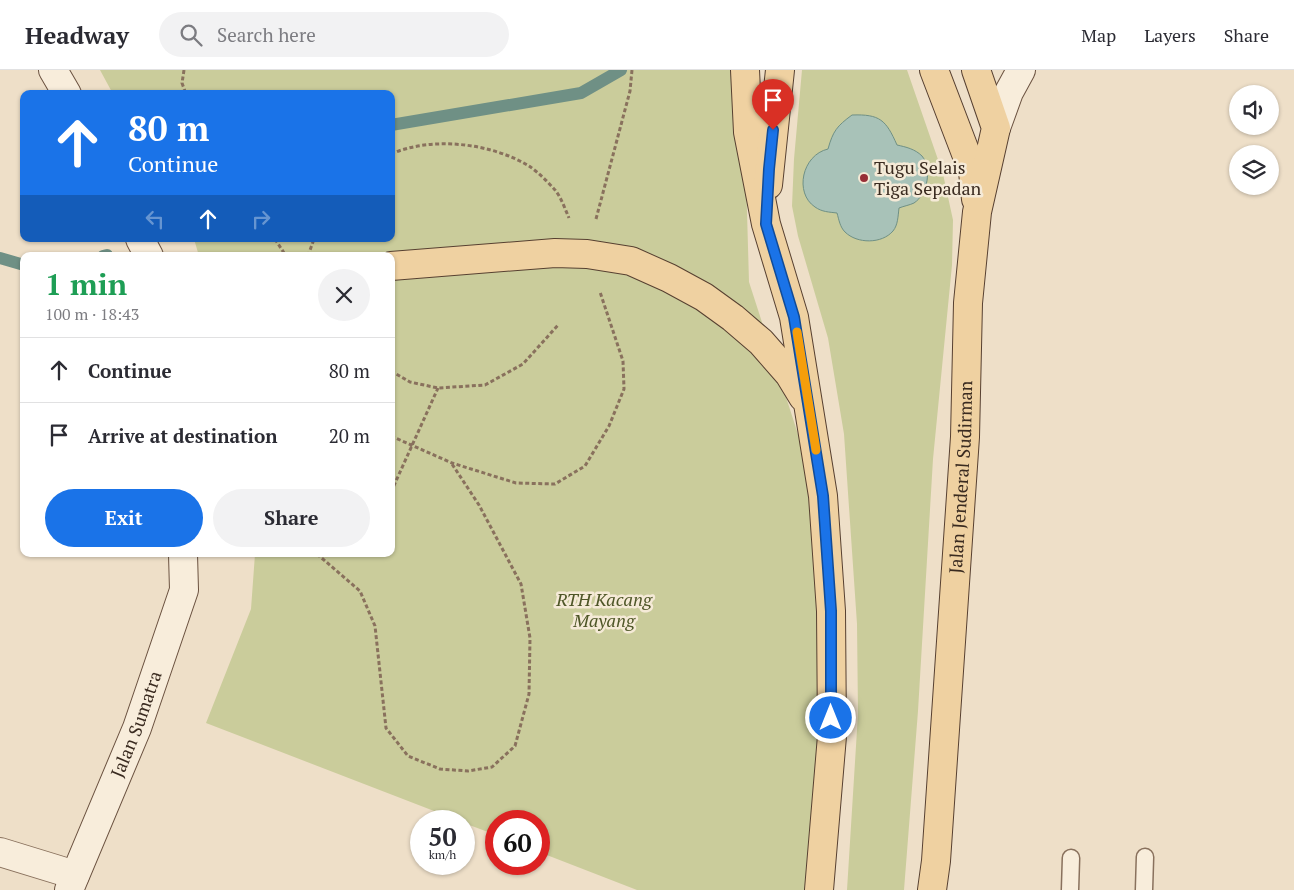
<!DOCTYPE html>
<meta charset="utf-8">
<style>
:root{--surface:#fff;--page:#f2f2f3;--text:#2b2b33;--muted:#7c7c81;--line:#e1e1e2;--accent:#1a73e8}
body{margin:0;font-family:"PT Serif",serif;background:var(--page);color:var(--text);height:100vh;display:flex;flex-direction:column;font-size:19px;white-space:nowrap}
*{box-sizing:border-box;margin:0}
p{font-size:16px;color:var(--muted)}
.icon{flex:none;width:28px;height:28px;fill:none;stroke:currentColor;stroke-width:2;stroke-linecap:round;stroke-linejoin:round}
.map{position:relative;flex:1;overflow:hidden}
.side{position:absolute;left:20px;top:182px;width:375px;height:305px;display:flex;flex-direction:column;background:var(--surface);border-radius:10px;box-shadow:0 1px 4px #0004}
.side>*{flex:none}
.hud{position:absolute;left:20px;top:20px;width:375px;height:152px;border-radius:10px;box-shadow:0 1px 4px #0004;background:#1a73e8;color:#fff;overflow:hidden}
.tools{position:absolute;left:1229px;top:15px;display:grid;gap:10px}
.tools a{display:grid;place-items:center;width:50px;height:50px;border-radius:50%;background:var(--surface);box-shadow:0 1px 4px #0004;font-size:25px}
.speed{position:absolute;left:410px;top:740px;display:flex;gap:10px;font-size:25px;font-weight:700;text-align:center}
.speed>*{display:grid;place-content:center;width:65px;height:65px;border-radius:50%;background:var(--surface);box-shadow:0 1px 4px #0004;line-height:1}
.speed small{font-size:12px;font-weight:400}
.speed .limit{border:8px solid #d22;background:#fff;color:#111}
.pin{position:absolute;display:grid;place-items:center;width:42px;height:42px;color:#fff;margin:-51px -21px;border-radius:50% 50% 50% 0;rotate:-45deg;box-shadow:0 0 5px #0007}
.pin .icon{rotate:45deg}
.me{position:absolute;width:55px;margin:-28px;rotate:0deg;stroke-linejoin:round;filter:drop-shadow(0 0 4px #0008)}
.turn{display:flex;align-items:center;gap:18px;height:105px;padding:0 25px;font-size:22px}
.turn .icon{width:65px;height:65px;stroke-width:2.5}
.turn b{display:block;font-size:35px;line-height:42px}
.lanes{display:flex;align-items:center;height:48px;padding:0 25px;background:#0003;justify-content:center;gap:25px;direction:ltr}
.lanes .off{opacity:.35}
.round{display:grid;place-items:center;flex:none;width:52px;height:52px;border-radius:26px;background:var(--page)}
.overview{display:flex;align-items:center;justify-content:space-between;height:85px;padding:0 25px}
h1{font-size:30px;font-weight:700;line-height:38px;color:#1e9e55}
.button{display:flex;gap:10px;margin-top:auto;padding:10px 25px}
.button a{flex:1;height:58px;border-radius:30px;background:var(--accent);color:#fff;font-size:20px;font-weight:700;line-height:58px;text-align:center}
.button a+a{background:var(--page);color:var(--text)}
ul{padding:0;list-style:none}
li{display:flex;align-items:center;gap:15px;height:65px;padding:0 25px;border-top:1px solid var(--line)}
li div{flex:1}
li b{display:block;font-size:19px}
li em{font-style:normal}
header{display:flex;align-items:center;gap:30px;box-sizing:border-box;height:70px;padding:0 25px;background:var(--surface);border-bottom:1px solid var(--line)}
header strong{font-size:24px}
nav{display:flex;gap:28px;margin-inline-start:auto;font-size:18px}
.search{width:350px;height:45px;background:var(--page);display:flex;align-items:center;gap:12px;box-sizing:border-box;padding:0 18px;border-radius:28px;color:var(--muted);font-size:19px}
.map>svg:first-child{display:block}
.green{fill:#cacc9b}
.water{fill:#a8c2b8;stroke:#6f9085}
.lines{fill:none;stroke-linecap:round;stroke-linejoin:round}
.stream{stroke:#6f9085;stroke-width:12}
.lane-casing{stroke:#89715d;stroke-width:19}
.street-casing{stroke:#89715d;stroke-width:30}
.secondary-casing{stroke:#6b5240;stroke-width:30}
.primary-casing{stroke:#574031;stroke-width:30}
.path{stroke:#89715d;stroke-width:3;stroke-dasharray:4 2.5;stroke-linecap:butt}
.lane{stroke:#f8eddb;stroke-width:16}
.street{stroke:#f8eddb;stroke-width:28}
.secondary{stroke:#f8eddb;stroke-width:28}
.primary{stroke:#efd1a1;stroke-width:28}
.route-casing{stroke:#114b97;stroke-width:12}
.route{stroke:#1a73e8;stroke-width:9}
.slow{stroke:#f59e0b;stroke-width:9}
.poi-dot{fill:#972e37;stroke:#f5ead7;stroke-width:2}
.labels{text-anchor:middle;stroke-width:5;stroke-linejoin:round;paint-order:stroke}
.poi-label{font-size:18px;fill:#3a2b20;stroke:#f5ead7;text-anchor:start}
.street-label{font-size:18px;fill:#3a2b20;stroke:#f5ead7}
.park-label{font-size:18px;font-style:italic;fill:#4e5627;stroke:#f5ead7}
</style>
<header>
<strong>Headway</strong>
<div class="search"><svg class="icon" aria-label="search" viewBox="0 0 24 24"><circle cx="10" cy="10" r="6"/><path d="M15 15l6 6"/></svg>Search here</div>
<nav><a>Map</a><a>Layers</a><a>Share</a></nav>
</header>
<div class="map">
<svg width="1294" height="820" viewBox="0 0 1294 820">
<rect width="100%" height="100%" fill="#eedfc8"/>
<path class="green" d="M100,0H743L749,212L824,445L821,820H637L539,782V751H496V765L464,753V751H460L206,653L251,539L255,484H391V186H199L194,169H391V24H113Z
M802,0H907L943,104L953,150L952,195L933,389L918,641L904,820H847L858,644L857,554L844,364L828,268L798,166L792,136L794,89Z"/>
<path class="water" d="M852,45C880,44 886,50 897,75C906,77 915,79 922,86C932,98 928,124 914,133C910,135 904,136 899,138C898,146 898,155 893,161C882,174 857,174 845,162C840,157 839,150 837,143C829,142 822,142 815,137C794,123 802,85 828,79C833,61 837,56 852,45Z"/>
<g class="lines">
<path class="stream" d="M391,55L581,23L621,0
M103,186L107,185
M0,188L24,195"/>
<defs>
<path id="lane" d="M1070,820L1071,788
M1144,820L1145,787"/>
<path id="street" d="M0,782L75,805"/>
<g id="secondary">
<path d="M53,0L67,24"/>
<path d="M996,58L1009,22L1021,0"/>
<path d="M140,169L149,186"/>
<path id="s1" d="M69,820L137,658L184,520L183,484"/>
</g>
<g id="primary">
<path d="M745,0L748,62L766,154L794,247L823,426L831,541L832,666L819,820"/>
<path d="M934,0L973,102L976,129"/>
<path d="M768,115L780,0"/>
<path d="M391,196L555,183L587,184L631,191L669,208L704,227L733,248L761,272L789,304L803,327"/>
<path id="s2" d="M932,820L936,791L965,367L968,233L977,142L996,58L976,0"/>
</g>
</defs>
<use href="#lane" class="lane-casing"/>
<use href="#street" class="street-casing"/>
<use href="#secondary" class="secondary-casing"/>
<use href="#primary" class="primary-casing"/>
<path class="path" d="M184,0L182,13L186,24
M391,84C432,66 491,73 529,96C538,102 548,112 555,120C561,127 565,139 569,148
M596,149L630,21L632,0
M275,169L286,186
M308,186L314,169
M391,301L410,312L438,318L485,315L523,294L559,254
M391,366L452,393L516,413L555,414L585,396L609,356L624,319L623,291L600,222
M391,422L438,318
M317,484L360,521L375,556L386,658L408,686L440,699L468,701L492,697L515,676L529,624L530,568L521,514L479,435L452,394"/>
<use href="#lane" class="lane"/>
<use href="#street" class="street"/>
<use href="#secondary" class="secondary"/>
<use href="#primary" class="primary"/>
</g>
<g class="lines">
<defs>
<path id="route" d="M773,60L769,99L766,154L794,247L823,426L831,541V648"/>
</defs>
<use href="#route" class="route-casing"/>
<use href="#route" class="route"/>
<path class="slow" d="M797,262L816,380"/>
</g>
<circle class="poi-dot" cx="864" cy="108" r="5"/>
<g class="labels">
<g class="poi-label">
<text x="874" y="104">Tugu Selais<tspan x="874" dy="21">Tiga Sepadan</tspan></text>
</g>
<g class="street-label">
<text dy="6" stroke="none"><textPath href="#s2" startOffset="414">Jalan Jenderal Sudirman</textPath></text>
<text dy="6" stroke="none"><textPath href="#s1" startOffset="179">Jalan Sumatra</textPath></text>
</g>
<g class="park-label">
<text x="604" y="536">RTH Kacang<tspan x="604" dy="21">Mayang</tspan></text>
</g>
</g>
</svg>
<div class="tools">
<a><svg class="icon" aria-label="sound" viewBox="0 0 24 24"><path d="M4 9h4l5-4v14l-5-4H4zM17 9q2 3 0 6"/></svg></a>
<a><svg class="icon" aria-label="layers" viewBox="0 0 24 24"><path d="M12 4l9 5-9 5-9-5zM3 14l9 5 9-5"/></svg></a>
</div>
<div class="speed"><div>50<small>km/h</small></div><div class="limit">60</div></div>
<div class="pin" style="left:773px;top:60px;background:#d93025"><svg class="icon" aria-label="arrive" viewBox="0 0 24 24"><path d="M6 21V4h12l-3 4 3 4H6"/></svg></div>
<svg class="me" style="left:831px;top:648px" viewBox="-20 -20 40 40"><circle r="17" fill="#1a73e8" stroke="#fff" stroke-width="3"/><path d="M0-11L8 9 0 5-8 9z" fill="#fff"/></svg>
<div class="hud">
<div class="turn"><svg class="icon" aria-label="ahead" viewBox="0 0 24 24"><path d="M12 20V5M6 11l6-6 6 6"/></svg><div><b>80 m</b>Continue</div></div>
<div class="lanes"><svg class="icon off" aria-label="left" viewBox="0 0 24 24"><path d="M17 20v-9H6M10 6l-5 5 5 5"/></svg><svg class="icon" aria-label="ahead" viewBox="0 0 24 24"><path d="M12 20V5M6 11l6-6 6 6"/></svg><svg class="icon off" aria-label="right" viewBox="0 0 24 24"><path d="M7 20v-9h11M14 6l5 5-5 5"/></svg></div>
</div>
<section class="side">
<div class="overview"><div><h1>1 min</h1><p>100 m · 18:43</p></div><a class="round"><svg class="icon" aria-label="close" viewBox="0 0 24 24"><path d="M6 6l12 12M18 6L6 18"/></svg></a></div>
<ul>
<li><svg class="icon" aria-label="ahead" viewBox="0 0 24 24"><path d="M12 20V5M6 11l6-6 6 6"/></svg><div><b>Continue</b></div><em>80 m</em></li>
<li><svg class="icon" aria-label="arrive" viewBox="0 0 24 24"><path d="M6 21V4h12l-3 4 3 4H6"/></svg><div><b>Arrive at destination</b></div><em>20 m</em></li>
</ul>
<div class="button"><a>Exit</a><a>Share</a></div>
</section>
</div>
